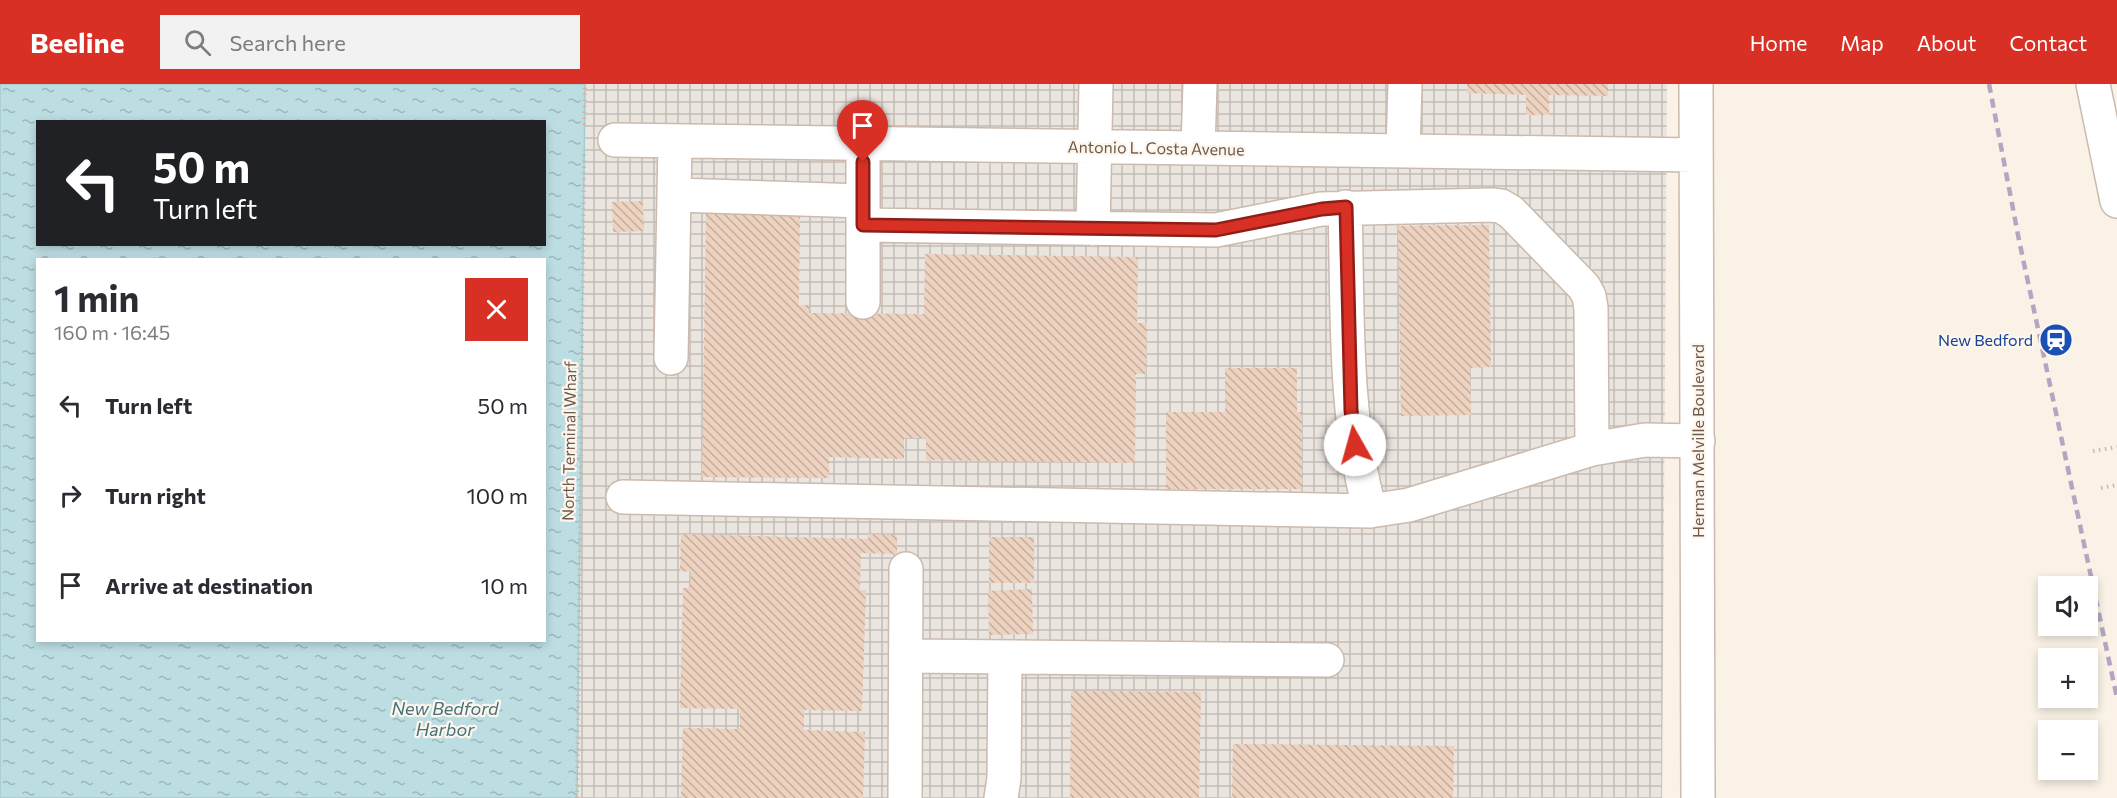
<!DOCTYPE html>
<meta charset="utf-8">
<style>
:root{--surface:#fff;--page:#f2f2f3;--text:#2b2b33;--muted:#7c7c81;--accent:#d93025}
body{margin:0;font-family:Commissioner,sans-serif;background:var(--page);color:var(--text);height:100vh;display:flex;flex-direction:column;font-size:22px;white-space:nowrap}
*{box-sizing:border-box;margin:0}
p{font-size:20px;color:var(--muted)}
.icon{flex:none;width:33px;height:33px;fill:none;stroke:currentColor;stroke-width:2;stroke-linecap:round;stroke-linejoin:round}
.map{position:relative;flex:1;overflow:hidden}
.sheet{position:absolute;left:36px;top:174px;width:510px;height:384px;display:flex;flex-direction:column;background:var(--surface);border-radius:0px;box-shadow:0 3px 9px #0003}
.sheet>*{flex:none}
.guide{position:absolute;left:36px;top:36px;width:510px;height:126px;border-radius:0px;box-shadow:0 3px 9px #0003;background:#202124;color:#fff;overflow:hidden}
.tools{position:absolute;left:2038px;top:492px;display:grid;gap:12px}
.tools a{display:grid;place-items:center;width:60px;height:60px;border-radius:0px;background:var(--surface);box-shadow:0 3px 9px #0003;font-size:30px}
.pin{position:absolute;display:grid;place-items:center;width:51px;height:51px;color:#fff;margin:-62px -26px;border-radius:50% 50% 50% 0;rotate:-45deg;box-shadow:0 0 6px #0007}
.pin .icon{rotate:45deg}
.me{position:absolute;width:66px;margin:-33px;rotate:353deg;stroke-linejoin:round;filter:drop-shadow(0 0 4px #0008)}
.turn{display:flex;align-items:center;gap:21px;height:126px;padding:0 18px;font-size:27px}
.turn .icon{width:78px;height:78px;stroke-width:2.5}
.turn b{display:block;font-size:42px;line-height:51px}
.round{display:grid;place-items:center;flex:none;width:63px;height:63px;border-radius:0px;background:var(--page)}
.head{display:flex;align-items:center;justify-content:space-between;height:102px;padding:0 18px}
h1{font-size:36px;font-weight:700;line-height:45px}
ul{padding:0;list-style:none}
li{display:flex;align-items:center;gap:18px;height:90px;padding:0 18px}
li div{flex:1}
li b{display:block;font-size:22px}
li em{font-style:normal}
header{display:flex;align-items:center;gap:36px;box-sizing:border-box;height:84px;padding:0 30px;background:var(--accent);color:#fff}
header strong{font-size:28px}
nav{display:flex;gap:33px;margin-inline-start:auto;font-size:21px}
.search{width:420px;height:54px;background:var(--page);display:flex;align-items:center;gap:15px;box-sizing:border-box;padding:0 21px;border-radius:0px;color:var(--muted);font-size:22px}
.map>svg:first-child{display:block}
.industrial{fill:url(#industrial-grid)}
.water{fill:url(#water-ripples);stroke:#a3ccd3;stroke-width:1.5;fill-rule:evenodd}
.building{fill:url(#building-back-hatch)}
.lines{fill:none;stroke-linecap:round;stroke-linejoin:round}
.minor-casing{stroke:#cbbaad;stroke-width:36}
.path{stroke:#d2b5a3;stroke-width:4;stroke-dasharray:1.5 4.5;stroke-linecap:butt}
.minor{stroke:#fff;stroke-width:33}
.rail{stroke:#b5a5c3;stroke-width:4.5;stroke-dasharray:9 6;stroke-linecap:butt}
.route-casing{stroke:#8d1f18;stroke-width:15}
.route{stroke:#d93025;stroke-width:10}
.labels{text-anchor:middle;stroke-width:4.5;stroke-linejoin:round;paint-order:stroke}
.street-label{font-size:16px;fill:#715a4d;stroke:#fdf6ec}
.transit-label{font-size:16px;fill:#164399;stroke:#fdf6ec;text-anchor:end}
.water-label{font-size:18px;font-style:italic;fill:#46737b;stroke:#fdf6ec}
</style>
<header>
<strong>Beeline</strong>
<div class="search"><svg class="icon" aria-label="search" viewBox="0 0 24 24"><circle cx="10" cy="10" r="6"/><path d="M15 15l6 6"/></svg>Search here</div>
<nav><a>Home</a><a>Map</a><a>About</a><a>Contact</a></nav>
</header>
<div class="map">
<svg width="2117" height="714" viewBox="0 0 2117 714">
<defs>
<pattern id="industrial-grid" width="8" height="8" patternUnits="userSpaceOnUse" patternTransform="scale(1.5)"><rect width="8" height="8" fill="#ebe5df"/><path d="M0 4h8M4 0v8" fill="none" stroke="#c3bdb7"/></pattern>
<pattern id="water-ripples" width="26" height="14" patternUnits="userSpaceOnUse" patternTransform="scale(1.5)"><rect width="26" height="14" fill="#bcdde2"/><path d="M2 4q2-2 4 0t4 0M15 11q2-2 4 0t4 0" fill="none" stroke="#9db6b9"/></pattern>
<pattern id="building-back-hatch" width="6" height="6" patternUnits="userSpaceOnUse" patternTransform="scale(1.5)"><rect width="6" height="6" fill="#edd2c0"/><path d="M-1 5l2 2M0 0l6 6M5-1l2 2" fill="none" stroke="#c4ad9e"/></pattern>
</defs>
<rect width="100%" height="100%" fill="#faf2e6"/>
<path class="industrial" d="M585,0H1667L1662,714H577Z"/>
<path class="water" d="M0,0H585L577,714H0ZM38,38H544V160H38ZM38,176H544V556H38Z"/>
<path class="building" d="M1467,0H1608V12L1549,11V31H1526V11L1467,9Z
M643,117L644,147L613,148L612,118Z
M706,127L800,128L799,221H809V229L924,230L925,170L1138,173L1137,239H1147L1146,290H1136L1135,379L926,376V354H904V375L829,373V394L702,393Z
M1489,141L1491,283L1470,284L1471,331L1401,332L1398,142Z
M1225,284H1297V328H1302V405H1166V328H1225Z
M681,450L868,455V450L897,451V470L861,469L860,506H866L862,627L804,626V646L865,648L863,714H681L683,644L740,645V625L680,624L683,504H690L691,488L680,487Z
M989,453H1034V499H989Z
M1032,505L1033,550L989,551L988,507Z
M1071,607L1201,608L1199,714H1070Z
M1233,660L1454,662L1453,714H1232Z"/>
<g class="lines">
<defs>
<path id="minor" d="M1696,0L1698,714
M2093,0L2117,117
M615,56L1696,71
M1198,64L1200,0
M1403,67L1405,0
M675,111L863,117
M1345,123C1348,225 1343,328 1370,427
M1093,145L1096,0
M863,218V60
M671,274L675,57
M1592,365L1645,356L1698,357
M623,413L1370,427L1409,421L1592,365L1591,224L1589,212L1584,203L1511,128L1501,122L1491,121L1321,125L1216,146L863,141
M906,572L1327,576
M905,714L906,485
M1001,714L1004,694L1005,573"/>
</defs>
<use href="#minor" class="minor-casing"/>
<path class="path" d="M584,41L585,0
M2093,367L2117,363
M2101,404L2117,401
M577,714L584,70"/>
<use href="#minor" class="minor"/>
<path class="rail" d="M1989,0L2019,156L2117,614"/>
</g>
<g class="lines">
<defs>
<path id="route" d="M863,78V141L1216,146L1322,125L1346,123L1351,326L1355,361"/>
</defs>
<use href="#route" class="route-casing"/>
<use href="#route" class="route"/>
</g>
<defs>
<symbol id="station-disc" viewBox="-11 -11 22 22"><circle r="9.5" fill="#1a4fb4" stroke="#fdf6ec"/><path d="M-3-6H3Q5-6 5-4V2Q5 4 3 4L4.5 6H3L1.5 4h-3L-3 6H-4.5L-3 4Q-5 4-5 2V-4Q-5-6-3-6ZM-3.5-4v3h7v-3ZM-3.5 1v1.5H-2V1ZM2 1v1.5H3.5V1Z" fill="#fff"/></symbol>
</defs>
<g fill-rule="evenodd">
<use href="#station-disc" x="2037" y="237" width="38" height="38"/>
</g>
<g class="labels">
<g class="street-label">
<text transform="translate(1156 64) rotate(1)" y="6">Antonio L. Costa Avenue</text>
<text transform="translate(569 357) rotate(-89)" y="6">North Terminal Wharf</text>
<text transform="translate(1698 357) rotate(-90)" y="6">Herman Melville Boulevard</text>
</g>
<g class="transit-label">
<text x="2033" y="262">New Bedford</text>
</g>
<g class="water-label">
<text x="445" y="631">New Bedford<tspan x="445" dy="21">Harbor</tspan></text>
</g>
</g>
</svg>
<div class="tools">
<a><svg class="icon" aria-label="sound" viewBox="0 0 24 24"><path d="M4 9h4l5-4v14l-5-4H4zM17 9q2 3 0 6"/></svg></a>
<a>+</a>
<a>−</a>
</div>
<div class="pin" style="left:863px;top:78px;background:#d93025"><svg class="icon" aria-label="arrive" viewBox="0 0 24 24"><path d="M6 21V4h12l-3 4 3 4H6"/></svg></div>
<svg class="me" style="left:1355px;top:361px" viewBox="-20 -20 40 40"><circle r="19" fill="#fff"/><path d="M0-13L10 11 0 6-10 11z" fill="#d93025"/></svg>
<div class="guide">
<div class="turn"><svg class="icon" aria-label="left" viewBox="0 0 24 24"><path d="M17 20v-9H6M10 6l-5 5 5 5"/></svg><div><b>50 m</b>Turn left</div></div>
</div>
<section class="sheet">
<div class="head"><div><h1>1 min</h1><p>160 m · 16:45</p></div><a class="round" style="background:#d93025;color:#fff"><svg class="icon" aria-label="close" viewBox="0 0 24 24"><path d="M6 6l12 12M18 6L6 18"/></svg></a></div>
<ul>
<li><svg class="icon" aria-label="left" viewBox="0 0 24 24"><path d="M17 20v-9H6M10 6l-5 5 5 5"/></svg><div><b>Turn left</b></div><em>50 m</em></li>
<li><svg class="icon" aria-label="right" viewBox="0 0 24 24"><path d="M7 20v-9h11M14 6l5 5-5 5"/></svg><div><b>Turn right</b></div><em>100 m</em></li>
<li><svg class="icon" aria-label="arrive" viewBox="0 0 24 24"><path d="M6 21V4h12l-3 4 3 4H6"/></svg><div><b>Arrive at destination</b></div><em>10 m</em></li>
</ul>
</section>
</div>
